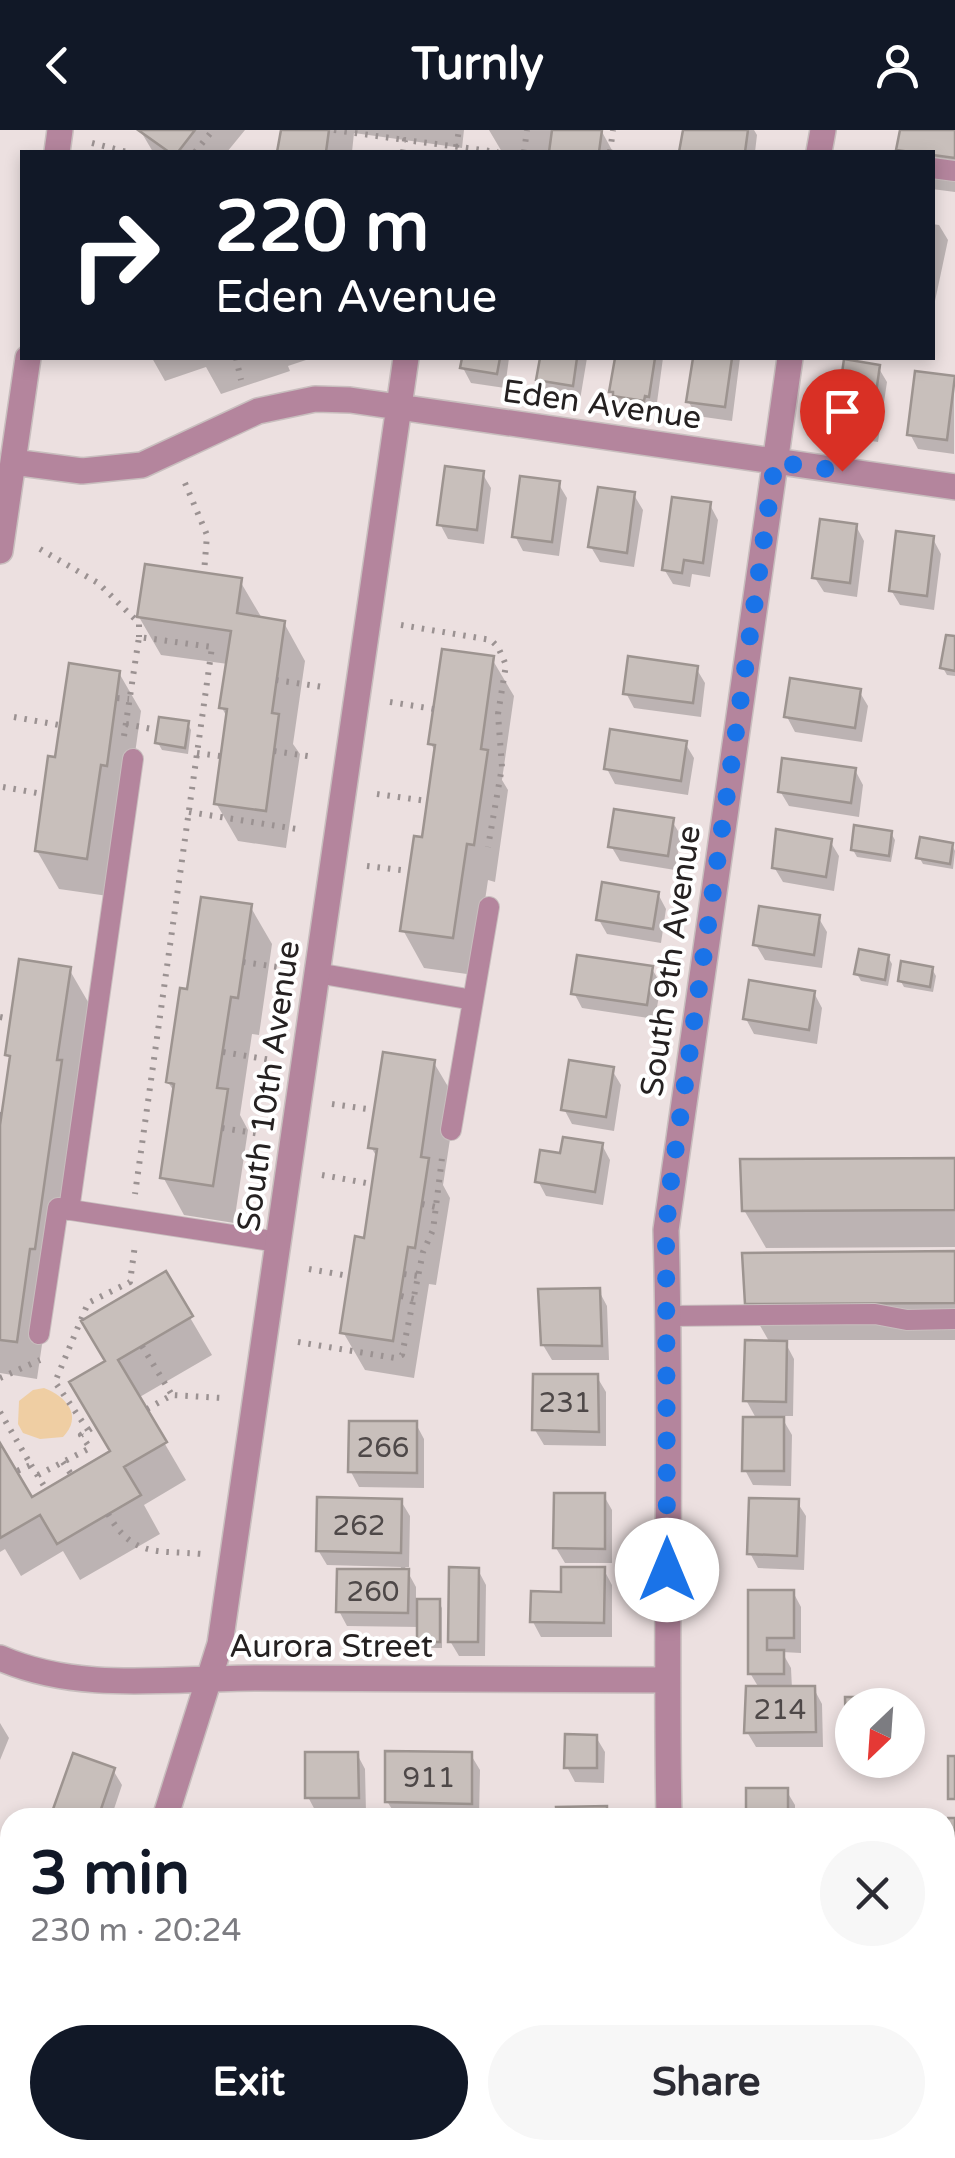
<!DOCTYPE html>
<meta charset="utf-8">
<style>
:root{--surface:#fff;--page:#f7f7f7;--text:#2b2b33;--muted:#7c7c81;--accent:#111827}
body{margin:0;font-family:"Varela Round",sans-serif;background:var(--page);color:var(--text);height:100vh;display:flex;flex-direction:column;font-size:38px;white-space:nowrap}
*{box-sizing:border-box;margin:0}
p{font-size:32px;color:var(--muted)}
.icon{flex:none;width:55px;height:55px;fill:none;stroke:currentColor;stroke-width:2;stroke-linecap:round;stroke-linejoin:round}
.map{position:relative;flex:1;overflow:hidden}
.side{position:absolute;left:0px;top:1678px;width:955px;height:352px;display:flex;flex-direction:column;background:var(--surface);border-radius:30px 30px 0 0;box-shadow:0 5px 15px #0003}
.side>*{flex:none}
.guide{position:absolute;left:20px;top:20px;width:915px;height:210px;border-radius:0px;box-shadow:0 5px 15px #0003;background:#111827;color:#fff;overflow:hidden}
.needle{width:65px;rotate:205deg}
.buttons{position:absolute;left:835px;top:1558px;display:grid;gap:20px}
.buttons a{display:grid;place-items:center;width:90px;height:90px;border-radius:50%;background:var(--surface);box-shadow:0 5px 15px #0003;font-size:50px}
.pin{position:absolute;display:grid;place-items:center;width:85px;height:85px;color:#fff;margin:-102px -42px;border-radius:50% 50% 50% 0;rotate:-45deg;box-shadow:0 0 10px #0007}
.pin .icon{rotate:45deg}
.me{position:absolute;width:110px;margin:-55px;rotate:0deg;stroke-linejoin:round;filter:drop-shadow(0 0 8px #0008)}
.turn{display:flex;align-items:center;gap:35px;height:210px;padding:0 30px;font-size:45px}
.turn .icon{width:130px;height:130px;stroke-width:2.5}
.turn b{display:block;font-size:70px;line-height:85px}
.round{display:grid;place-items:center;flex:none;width:105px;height:105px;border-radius:52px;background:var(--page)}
.headline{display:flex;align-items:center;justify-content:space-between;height:170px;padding:0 30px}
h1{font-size:60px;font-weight:700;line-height:75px;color:var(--accent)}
.action{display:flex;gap:20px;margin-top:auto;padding:20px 30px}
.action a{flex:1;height:115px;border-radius:60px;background:var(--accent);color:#fff;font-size:40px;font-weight:700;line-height:115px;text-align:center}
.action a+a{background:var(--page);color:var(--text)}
header{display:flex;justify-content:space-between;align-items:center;height:130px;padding:0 30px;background:var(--accent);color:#fff;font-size:45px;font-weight:700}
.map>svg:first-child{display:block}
.green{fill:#efcea3}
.shadow{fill:#0003}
.building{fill:#c8bfbb;stroke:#9d9490;stroke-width:2.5}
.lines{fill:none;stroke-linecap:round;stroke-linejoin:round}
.lane-casing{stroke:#c8bebe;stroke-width:22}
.street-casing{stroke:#c8bebe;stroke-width:28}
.path{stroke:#9b9292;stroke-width:6;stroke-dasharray:2.5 8;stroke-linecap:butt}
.lane{stroke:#b4859d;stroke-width:20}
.street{stroke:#b4859d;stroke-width:25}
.route{stroke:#1a73e8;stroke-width:18;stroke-dasharray:0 32.4}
.labels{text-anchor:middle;stroke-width:8;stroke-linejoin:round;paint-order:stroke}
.number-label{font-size:28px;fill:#4e4848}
.street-label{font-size:32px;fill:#252121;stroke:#fff}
</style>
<header><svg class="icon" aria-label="back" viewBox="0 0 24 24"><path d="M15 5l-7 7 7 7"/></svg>Turnly<svg class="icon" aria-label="person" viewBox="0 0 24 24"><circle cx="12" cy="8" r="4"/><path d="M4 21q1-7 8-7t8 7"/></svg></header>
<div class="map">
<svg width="955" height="2028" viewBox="0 0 955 2028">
<rect width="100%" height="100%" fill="#ece0e0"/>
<path class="green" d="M44,1258C67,1267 83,1286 63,1307L40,1309L23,1303L18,1294L19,1271L33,1260Z"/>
<path class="shadow" d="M140,0H245L227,22H153Z
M283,0H464L462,18L354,3L352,22H280Z
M489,0H601L613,22H502Z
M685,0H754L757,5L755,22H682Z
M902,0H955V62L932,59V22H901Z
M932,94L939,95L948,110L935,171L932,170Z
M152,228H312L288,236L290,241L221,264L206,237L165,251Z
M464,228H509L505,258L471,253L463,238Z
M542,228H587L580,270L548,264L539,249Z
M617,228H663L656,280H652V285L624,280L620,276L612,261Z
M695,228H740L732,291L697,286L688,271Z
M878,237L887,252L878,312L846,307L837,292Z
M954,248V324L918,319L910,304Z
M482,343L491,358L484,414L448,409L440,394Z
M558,353L567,368L559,426L523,421L515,406Z
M634,365L643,380L634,437L600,432L591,417Z
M710,375L718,390L710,447L692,444L690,457L673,454L664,439Z
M856,396L864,411L857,467L824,462L815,448Z
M933,409L941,424L934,480L900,475L891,460Z
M240,451L263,490L284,493L305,531L293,614L300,624L286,718L238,711L216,673L228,589L222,578L228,534L161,525L139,487Z
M955,509V546L947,545L943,538Z
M492,529L514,566L502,650L508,660L495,752L488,750L474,845L424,838L403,800L424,710L436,623L431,614Z
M696,538L705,553L701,587L634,578L626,563Z
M119,543L141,581L128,673L108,766L59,759L37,721L57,630Z
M859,561L868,576L862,612L795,602L787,587Z
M187,593L191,600L188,624L162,620L158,613Z
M685,613L694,628L688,665L615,654L607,639Z
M855,640L863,655L859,687L789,676L780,661Z
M672,691L681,706L675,740L620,731L611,716Z
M891,703L895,710L891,732L857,727L853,720Z
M830,711L839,726L834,761L783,752L774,737Z
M952,715L955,721L953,739L923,734L919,727Z
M658,764L666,779L661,813L607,804L599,790Z
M250,776L272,814L259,905L252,904L240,985L248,1000L234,1093L184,1085L163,1047L175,963L168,952L189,862Z
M818,787L827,802L822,838L765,830L756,815Z
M888,827L892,834L888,856L861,851L857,844Z
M69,839L91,877L37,1249L0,1243V1015L12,932L8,925Z
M652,839L661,854L655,889L582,878L574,863Z
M932,839L936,846L933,862L904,857L900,850Z
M814,863L822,878L817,914L754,904L746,889Z
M434,933L456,970L443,1055L450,1068L436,1155L429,1154L414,1248L365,1240L343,1202L366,1111L378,1029L371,1017Z
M612,940L621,955L614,1001L572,994L564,979Z
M602,1015L610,1030L603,1075L546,1066L538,1051L562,1026Z
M955,1030V1117L766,1118L744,1080Z
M955,1123V1210H784L794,1229L793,1286H781L792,1305L791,1356L753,1355L745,1340L757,1290L746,1270L770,1213L747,1173Z
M165,1145L212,1225L138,1268L186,1350L144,1375L160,1404L80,1450L63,1421L21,1446L5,1419L0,1422V1318L31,1371L113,1322L108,1232Z
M599,1161L607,1176L609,1230H552L543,1215Z
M597,1247L606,1262V1316L544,1315L535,1300Z
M416,1294L424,1309V1358L359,1357L351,1342Z
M604,1366L612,1380V1433H565L556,1418Z
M401,1371L410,1386L409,1437H405L416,1457V1471H438L442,1478V1518H423L420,1511V1497L347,1496L339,1481L400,1442L401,1437L327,1435L318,1420Z
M797,1372L806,1386L804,1440L758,1438L750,1423Z
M478,1440L486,1455L485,1526H459L450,1511Z
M604,1440L612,1455V1507H541L533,1492L563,1464Z
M750,1462H793L801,1477V1523L782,1522L791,1538L792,1559H814L822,1574L823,1617H756L747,1602L759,1558L750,1543Z
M0,1593L9,1608L0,1630Z
M596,1607L605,1622L604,1653L575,1652L567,1637Z
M357,1624L365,1639L366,1682H316L308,1667Z
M471,1625L480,1640L479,1688L396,1686L387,1671Z
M113,1640L122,1655L111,1688H58L55,1682Z
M786,1660L795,1675V1688H748Z
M10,1775V1842L2,1827L8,1807L1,1793Z
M945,1798H955V1886H945Z
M0,1850L10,1854V1923L0,1920Z
M0,1931L10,1935V1983L4,2002L0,2000Z
M139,2020H224L226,2023L224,2028H137Z
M422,2020H455L452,2028Z
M726,2020H818V2028H731Z
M873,2020H944V2028H873Z"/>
<path class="building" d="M138,0H195L178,22H169Z
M281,0H329L326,22H277Z
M552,0H602L599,22H549Z
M683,0H748L745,22H679Z
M900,0H955V28L896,20Z
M462,228H500L497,244L460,238Z
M540,228H577L573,256L536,250Z
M615,228H655L649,267L645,266L644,271L613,266V262H609Z
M693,228H732L725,277L686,272Z
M844,229L880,235L871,298L835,292Z
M915,241L955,246L947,310L907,305Z
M445,336L484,341L477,400L437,395Z
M520,346L560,351L552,412L512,407Z
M598,357L635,362L627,423L588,417Z
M672,367L711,372L703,433L684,430L682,443L662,440Z
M820,389L857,394L850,453L812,448Z
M896,401L934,406L927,466L889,461Z
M145,434L242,448L237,483L285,491L272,583L279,584L266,681L214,674L227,579L219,578L231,501L137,487Z
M946,505L955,506V541L940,538Z
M442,519L494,526L481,619L488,620L474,715L467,714L453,808L400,801L414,706L422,707L435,615L428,614Z
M628,526L698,536L693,573L623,564Z
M69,533L120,541L107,636L101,635L87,729L35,721L48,626L55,627Z
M790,548L861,559L855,598L784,587Z
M159,587L189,591L185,618L155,613Z
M610,599L687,611L681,651L604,639Z
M782,628L856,638L851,673L778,662Z
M614,679L674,688L668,726L608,717Z
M854,695L892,701L889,726L851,720Z
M776,699L832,709L826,747L772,738Z
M920,707L953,713L950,734L916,728Z
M602,752L659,762L653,799L596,790Z
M201,767L252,774L238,868L231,867L217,958L228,959L213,1056L160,1048L174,954L166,952L180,858L187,859Z
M759,776L820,785L814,825L753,815Z
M859,819L889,825L885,850L854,844Z
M577,825L653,836L647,875L571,864Z
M19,829L71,837L57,930H62L35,1119H30L17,1212L0,1210V995L10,926L5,925Z
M901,831L933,837L930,857L898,851Z
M749,850L815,861L809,900L743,889Z
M383,922L435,930L421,1027L429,1028L415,1118L408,1117L393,1211L340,1203L355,1106L364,1108L377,1019L368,1018Z
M569,930L614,937L606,987L561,980Z
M563,1007L603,1013L595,1062L535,1052L540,1020L560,1023Z
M955,1028V1080L742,1081L740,1029Z
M955,1121V1173L745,1174L742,1123Z
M166,1141L193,1186L118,1230L167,1312L124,1337L141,1365L57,1414L40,1385L0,1408V1313L32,1367L110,1321L69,1252L105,1231L81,1191Z
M600,1158L602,1216L541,1215L538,1159Z
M745,1210L787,1211L786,1272L743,1271Z
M533,1244H598L599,1302L532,1300Z
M743,1287H784V1341H742Z
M349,1291H417V1343L348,1342Z
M554,1363H605V1419L553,1418Z
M317,1367L402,1369L401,1423L316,1421Z
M749,1368L799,1369L797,1426L747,1424Z
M449,1437L479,1438L478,1512H448Z
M561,1437H605L604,1493L530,1492L531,1461L561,1462Z
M337,1439H409L408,1483L336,1482Z
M748,1460H794V1508H767V1520H784V1544H748Z
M417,1469H440V1512H417Z
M746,1556H815L816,1602L744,1603Z
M845,1567H875L876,1575H852V1615H846Z
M565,1604L597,1605V1638H564Z
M385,1621L472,1622V1674L385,1672Z
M305,1622H358L359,1668H305Z
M73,1623L115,1638L98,1688H68L52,1682Z
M948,1626H955V1669H948Z
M746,1658H788V1688H746Z
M607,1676V1688H557L556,1677Z
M948,1688H955V1732H948Z
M5,1771L10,1773V1831L0,1828L9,1797L0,1794Z
M945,1796H955V1872H945Z
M0,1848L10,1851V1912L0,1909Z
M0,1929L10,1932V1962L7,1971L2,1969L0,1975Z
M137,2020H214L211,2028H134Z
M871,2020H937V2028H871Z"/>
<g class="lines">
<defs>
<path id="lane" d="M932,38L955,41
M317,843L473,870
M451,1000L489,777
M69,1080L133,629
M668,1186L875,1184L907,1190L955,1189
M39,1204L58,1078L278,1112"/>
<path id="street" d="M57,22L60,0
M819,22L823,0
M13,332L82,341L142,335L258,281L315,269L350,270L955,357
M0,421L28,228
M0,1528C80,1563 170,1548 255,1548C392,1549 529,1550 666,1550
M165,1688L220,1514L406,228
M669,1688C665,1492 672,1296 666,1100L790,228
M945,1928H955
M678,2020L679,2028
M56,2028L59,2020
M516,2028L522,2020"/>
</defs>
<use href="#lane" class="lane-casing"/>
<use href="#street" class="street-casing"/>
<path class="path" d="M334,0L405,10
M92,13L127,22
M456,17L459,0
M195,22L213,0
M403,22L405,10L498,22
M524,22L527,0
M610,22L613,0
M236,228L241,250
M185,353L207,405L204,443
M40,419L98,453L139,493V507
M401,495L491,510L498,517L506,535L498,584L502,637L488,717
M276,550L323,557
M117,568L129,569
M390,572L434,579
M14,587L59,595
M126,594L157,600
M124,606L139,507L212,517L135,1064
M274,621L314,627
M197,623L220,626
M3,657L43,664
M377,664L427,671
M189,682L303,700
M367,736L409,741
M243,832L284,838
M0,887L10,889
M223,922L271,930
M332,974L374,980
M0,985H1
M222,998L261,1004
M322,1045L372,1054
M422,1074L436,1077
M309,1139L349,1146
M404,1144L418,1146
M401,1166L414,1169
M298,1212L395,1228L402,1225L423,1122L433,1100L442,1028
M142,1216L172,1265
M0,1248L40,1230
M147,1279L172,1265L223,1268
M0,1282L31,1335L17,1341
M88,1300L55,1252L88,1173L130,1152L135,1115
M63,1332L71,1344
M31,1335L46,1359
M38,1345L90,1318L81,1305L95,1296
M108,1384C133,1428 157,1420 202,1424"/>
<use href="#lane" class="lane"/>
<use href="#street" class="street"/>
</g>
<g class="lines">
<path class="route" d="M667,1440L666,1100L670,1058L775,332L842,341"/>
</g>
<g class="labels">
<g class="number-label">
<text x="565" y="1282">231</text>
<text x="383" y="1327">266</text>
<text x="359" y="1405">262</text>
<text x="373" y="1471">260</text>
<text x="780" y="1589">214</text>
<text x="429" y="1657">911</text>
</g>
<g class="street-label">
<text transform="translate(602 274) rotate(8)" y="11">Eden Avenue</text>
<text transform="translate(670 831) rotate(-82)" y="11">South 9th Avenue</text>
<text transform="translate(268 956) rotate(-82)" y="11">South 10th Avenue</text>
<text x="331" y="1527">Aurora Street</text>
</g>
</g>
</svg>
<div class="buttons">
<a><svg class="needle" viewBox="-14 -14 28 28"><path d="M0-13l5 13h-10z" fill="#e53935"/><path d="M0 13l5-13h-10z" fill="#7c7c81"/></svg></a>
</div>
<div class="pin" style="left:842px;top:341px;background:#d93025"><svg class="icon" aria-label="arrive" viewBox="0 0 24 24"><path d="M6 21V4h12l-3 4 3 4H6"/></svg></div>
<svg class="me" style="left:667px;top:1440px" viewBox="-20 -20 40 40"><circle r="19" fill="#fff"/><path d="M0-13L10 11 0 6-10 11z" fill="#1a73e8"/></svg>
<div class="guide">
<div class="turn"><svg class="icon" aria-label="right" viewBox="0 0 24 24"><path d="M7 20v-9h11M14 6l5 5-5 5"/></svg><div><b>220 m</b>Eden Avenue</div></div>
</div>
<section class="side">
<div class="headline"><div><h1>3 min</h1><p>230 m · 20:24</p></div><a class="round"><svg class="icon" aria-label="close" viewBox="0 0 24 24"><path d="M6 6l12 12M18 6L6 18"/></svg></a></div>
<div class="action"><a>Exit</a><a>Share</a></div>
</section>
</div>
